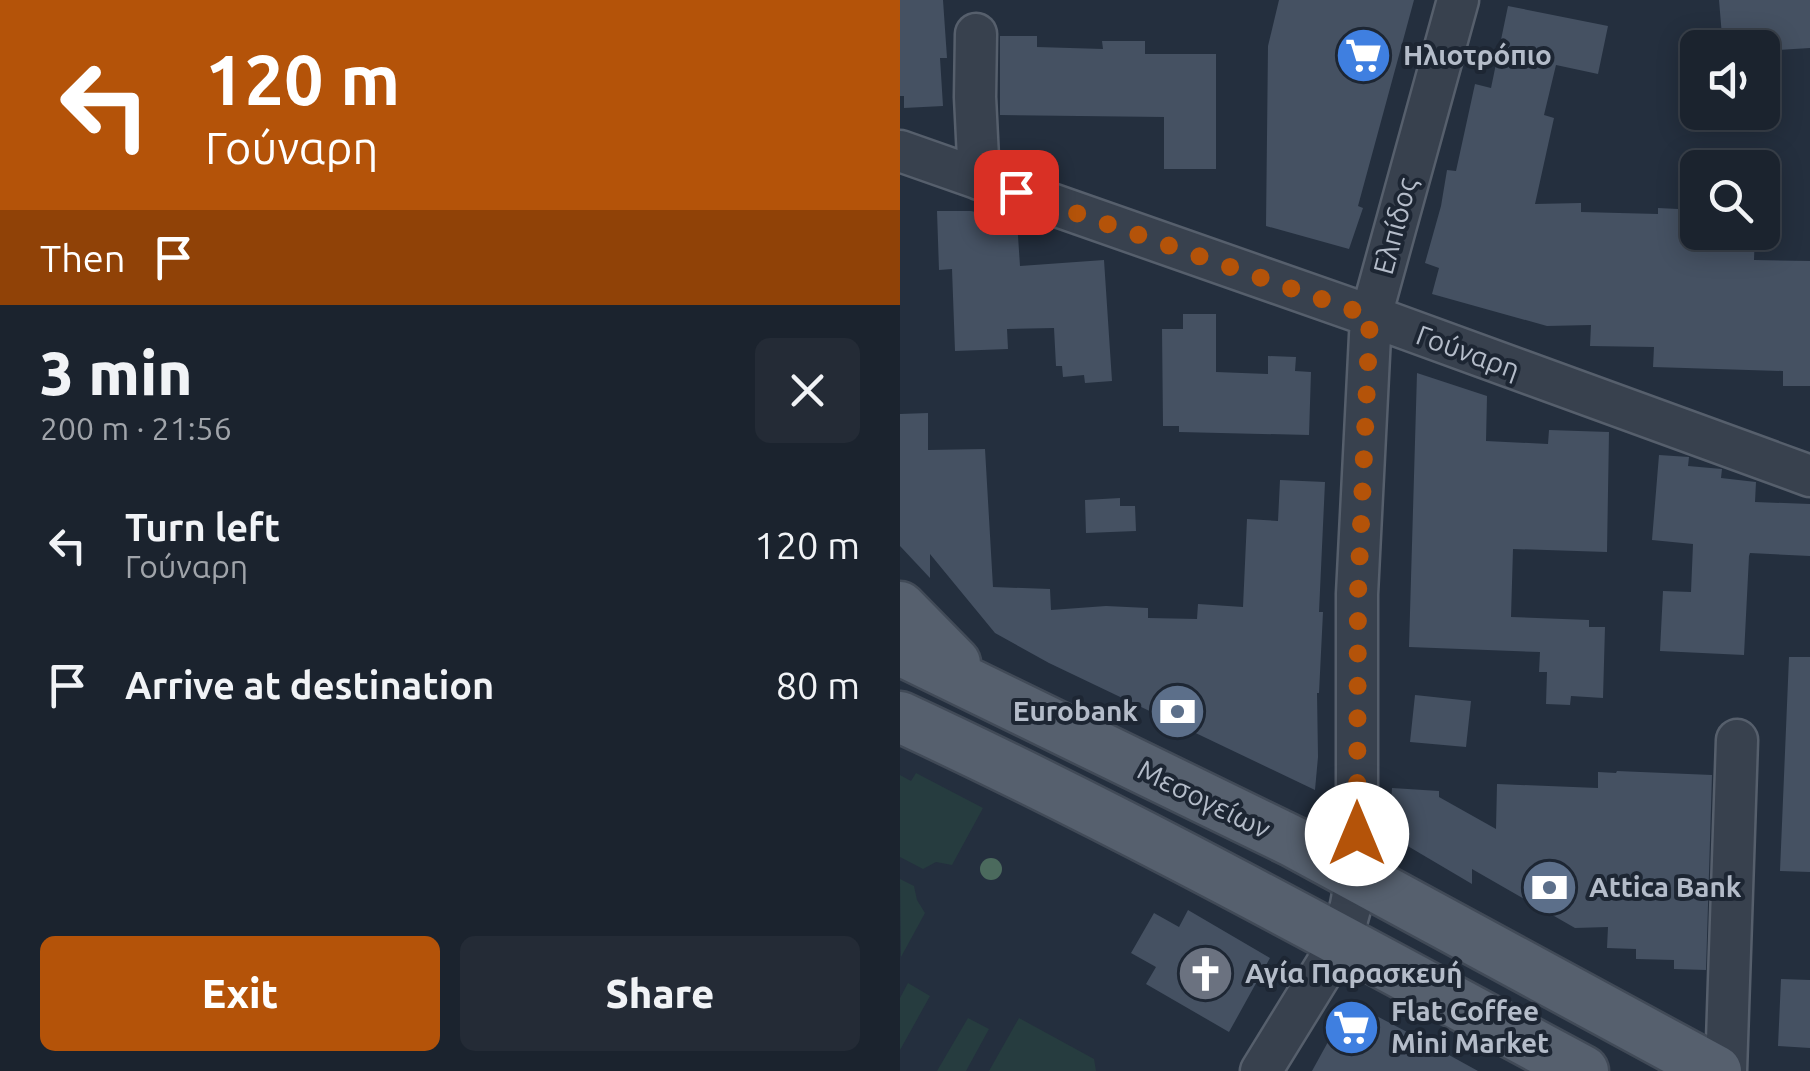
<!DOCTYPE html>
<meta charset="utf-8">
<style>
:root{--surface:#1b232e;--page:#242b36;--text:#f1f3f6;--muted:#a0a4aa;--line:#39404a;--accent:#b45309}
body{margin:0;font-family:Ubuntu,sans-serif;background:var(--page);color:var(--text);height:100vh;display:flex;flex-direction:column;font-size:38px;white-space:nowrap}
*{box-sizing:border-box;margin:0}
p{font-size:32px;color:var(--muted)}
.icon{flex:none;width:55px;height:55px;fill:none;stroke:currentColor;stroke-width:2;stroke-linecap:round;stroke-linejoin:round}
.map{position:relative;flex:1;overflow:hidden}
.details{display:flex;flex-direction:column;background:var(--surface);width:900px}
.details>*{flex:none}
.hud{background:#b45309;color:#fff;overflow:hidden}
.controls{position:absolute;left:780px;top:30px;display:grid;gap:20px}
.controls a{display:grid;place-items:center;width:100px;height:100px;border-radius:15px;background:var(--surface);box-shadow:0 5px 25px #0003,0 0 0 2px var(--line);font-size:50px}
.pin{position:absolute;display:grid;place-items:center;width:85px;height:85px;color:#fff;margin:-42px;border-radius:20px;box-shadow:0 5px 15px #0006}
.me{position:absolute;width:110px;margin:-55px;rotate:0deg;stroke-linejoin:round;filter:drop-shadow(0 0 8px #0008)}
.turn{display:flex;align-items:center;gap:35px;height:210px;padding:0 40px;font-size:45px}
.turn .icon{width:130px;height:130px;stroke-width:2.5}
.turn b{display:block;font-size:70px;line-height:85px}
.then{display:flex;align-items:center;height:95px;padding:0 40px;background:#0003;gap:20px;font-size:38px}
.round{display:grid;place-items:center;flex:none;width:105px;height:105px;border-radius:15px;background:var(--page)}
.headline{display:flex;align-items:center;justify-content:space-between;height:170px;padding:0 40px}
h1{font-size:60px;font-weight:800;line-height:75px}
.cta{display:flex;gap:20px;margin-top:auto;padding:20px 40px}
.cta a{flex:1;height:115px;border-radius:15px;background:var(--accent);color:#fff;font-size:40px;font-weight:800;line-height:115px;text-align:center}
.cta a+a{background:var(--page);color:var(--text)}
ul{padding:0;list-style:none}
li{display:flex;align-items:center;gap:30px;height:140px;padding:0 40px}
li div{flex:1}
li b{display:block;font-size:38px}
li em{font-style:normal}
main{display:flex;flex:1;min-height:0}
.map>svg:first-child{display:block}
.green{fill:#263c3f}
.building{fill:#455162}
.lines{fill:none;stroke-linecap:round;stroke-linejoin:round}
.minor-casing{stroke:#565f6c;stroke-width:45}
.major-casing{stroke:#414a57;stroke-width:55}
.minor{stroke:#38414e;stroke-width:40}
.major{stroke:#56606e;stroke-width:50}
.tree{fill:#4b6a5d}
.route{stroke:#b45309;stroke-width:18;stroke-dasharray:0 32.4}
.labels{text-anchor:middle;stroke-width:8;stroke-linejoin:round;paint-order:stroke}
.poi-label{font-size:28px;font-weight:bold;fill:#b4bcc9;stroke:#1d2633;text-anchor:start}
.street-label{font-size:28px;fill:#b4bcc9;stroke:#1d2633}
</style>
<main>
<section class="details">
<div class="hud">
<div class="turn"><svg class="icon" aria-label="left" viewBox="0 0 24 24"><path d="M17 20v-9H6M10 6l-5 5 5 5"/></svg><div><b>120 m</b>Γούναρη</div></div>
<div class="then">Then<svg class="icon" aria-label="arrive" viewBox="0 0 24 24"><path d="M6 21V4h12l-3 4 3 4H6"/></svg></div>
</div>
<div class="headline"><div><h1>3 min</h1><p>200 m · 21:56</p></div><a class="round"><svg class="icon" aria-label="close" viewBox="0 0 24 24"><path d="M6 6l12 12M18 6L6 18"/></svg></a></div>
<ul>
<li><svg class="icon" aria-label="left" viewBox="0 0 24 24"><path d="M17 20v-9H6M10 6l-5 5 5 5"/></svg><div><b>Turn left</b><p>Γούναρη</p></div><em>120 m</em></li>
<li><svg class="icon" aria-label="arrive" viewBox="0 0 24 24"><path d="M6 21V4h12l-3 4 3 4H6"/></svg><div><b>Arrive at destination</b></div><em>80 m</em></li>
</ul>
<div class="cta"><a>Exit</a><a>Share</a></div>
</section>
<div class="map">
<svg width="910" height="1071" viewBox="0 0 910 1071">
<rect width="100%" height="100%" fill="#242f3e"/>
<path class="green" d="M16,773L83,808L52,865L36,862L23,869L0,857V775L11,781Z
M0,879L14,886L17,900L25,913L1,957Z
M8,983L30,996L0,1050V998Z
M68,1018L89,1029L66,1071H37Z
M119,1018L194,1059L196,1071H89Z"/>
<path class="building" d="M0,0H43L47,58H40L43,106L4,108V96H0Z
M379,0H514L458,206L463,208L449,249L366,226L368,46Z
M819,0H910V48L862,51V48H823Z
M608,6L708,26L698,74L656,65L644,115L654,118L635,204L681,203V212L758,214V208L798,210V232H855L854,260L910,261V386H883V371L753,367L754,347L690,346L691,325L647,326L532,294L539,268L525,263L541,206L547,170L556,171L575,84L591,88Z
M100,36H137V47L203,49L202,41H245V54H316V169H264V117L100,115Z
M37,211H71L117,221L120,266L204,260L212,381L185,383L184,375L163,377L162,366H156L154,328L107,329L108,349L55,351L52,269L39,270Z
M283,314H316V372L368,374V356L396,357L395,371L411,372L409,435L279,432V426H263L262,329H283Z
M517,373L587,396L586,441L648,444L649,430L709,432L707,552L613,549L611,617L689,620V627H705L703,698L671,696L670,705L646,704L647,672H639L640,652L509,647Z
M28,413V450L85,449L93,587L150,589L151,610L206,606L248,608V618L297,619L298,604L343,607L347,519L378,521L380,480L425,482L419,612H423L419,693H417L418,757L415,790L149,663L95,633L30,554V578L0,546V414Z
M759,455L789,457L788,466L822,469L821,478L856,482L855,502L910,504V556L850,553L849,556L844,655L760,651L763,591L791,592L793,544L752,540Z
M220,498V506H235L236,531L186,533L185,500Z
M889,657H910V872L880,871Z
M515,695L571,701L566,747L510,742Z
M717,771L812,775L806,970L774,969V960L736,959V949L707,948L708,927L675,928L572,869V884L489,835L492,788L539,791V797L596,829L597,784L698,788V772L716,773Z
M288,910L370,958L329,1032L246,984L256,967L231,953L254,913L279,927Z
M881,979L910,980V1048L878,1046Z
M450,1002L509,1033L578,1071H412Z"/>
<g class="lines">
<defs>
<path id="minor" d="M76,34L75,97L79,179
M0,151L471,316L910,476
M361,1071L441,941L451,905L456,877L457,834V594L471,316L558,0
M826,1071L837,740"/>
<path id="major" d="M0,607L55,663
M0,650L394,842L816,1071
M0,717C233,825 457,950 683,1071"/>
</defs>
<use href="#minor" class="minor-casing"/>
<use href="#major" class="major-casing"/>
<use href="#minor" class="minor"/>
<use href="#major" class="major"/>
</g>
<circle class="tree" cx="91" cy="869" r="11"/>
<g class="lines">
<path class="route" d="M116,192L470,316L458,594L457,834"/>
</g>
<defs>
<symbol id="supermarket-disc" viewBox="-11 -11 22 22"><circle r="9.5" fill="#3f7fe0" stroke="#1d2633"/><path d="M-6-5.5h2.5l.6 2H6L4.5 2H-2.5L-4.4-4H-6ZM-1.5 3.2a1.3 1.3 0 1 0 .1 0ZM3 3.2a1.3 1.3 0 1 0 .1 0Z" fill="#fff"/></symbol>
<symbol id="bank-disc" viewBox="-11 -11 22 22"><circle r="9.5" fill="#5c6f8a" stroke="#1d2633"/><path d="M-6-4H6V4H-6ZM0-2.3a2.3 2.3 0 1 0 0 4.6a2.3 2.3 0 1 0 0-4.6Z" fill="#fff"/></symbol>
<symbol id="church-disc" viewBox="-11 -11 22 22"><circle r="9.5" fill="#6b7280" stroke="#1d2633"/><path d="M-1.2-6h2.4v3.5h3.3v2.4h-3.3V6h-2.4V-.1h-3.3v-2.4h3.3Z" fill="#fff"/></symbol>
</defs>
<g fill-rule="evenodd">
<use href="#supermarket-disc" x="432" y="24" width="63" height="63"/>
<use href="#bank-disc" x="246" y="680" width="63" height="63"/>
<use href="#bank-disc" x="618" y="856" width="63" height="63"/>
<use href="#church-disc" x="274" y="942" width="63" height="63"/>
<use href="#supermarket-disc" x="420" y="996" width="63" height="63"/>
</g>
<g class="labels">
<g class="poi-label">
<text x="503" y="65">Ηλιοτρόπιο</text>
<text x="238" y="721" text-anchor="end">Eurobank</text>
<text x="689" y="897">Attica Bank</text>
<text x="345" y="983">Αγία Παρασκευή</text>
<text x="491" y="1021">Flat Coffee<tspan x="491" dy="32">Mini Market</tspan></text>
</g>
<g class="street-label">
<text transform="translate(495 226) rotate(-75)" y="10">Ελπίδος</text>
<text transform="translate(568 352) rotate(20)" y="10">Γούναρη</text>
<text transform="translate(304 799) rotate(26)" y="10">Μεσογείων</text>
</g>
</g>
</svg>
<div class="controls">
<a><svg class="icon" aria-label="sound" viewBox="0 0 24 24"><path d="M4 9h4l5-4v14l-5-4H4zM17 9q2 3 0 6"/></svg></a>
<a><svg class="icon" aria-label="search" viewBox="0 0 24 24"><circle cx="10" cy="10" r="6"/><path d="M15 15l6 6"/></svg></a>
</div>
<div class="pin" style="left:116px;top:192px;background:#d93025"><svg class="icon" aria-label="arrive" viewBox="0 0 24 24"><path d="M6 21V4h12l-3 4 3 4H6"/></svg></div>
<svg class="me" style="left:457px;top:834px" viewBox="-20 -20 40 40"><circle r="19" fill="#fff"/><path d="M0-13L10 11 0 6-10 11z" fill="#b45309"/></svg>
</div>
</main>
